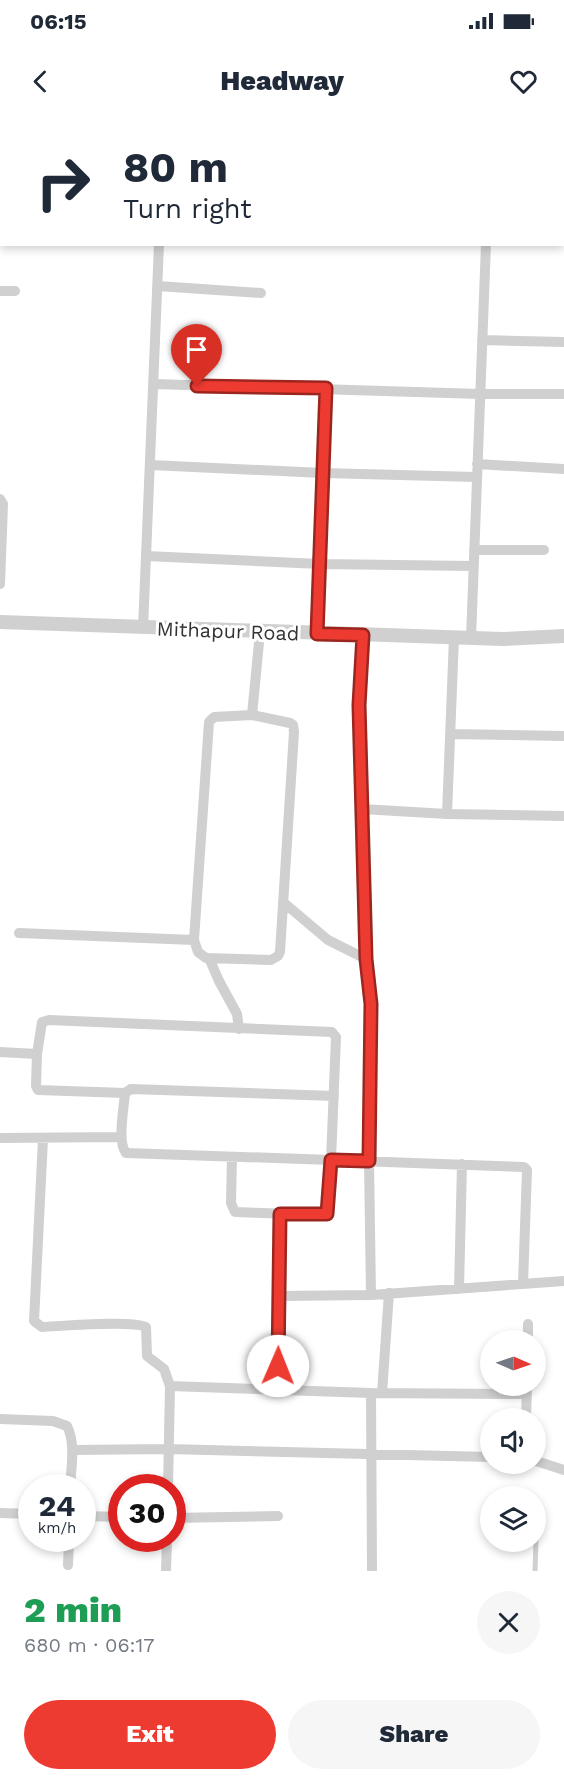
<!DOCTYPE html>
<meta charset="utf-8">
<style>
:root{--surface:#fff;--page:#f6f6f7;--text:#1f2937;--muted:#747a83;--accent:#ee3b31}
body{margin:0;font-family:"Work Sans",sans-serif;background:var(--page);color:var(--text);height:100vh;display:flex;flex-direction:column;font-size:22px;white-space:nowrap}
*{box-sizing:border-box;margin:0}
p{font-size:20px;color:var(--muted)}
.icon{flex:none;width:33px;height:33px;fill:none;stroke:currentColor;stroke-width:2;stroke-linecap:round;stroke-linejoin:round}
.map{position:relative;height:1451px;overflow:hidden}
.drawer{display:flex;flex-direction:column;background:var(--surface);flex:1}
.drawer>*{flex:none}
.top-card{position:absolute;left:0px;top:0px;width:564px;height:126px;box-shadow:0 3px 9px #0003;background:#fff;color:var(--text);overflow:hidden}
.needle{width:39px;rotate:92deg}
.controls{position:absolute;left:480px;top:1210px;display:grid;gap:12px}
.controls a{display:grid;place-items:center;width:66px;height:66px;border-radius:50%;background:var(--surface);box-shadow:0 3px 9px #0003;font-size:30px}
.speed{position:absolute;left:18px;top:1354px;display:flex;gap:12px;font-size:30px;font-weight:700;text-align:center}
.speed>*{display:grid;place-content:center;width:78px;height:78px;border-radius:50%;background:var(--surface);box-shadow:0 3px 9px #0003;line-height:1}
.speed small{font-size:15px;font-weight:400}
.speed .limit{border:9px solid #d22;background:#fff;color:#111}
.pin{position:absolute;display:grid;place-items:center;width:51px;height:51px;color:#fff;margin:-62px -26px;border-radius:50% 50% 50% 0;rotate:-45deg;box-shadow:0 0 6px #0007}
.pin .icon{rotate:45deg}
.me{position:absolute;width:66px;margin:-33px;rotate:1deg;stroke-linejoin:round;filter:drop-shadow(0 0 4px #0008)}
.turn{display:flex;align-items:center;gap:21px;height:126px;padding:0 24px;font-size:27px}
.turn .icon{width:78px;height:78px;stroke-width:2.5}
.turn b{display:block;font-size:42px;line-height:51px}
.round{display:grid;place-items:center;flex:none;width:63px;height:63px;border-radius:32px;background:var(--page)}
.headline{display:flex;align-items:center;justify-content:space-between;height:102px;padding:0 24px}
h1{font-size:36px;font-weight:800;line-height:45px;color:#1e9e55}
.primary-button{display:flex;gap:12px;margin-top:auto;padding:12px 24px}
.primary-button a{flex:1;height:69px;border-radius:36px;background:var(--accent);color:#fff;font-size:24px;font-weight:800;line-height:69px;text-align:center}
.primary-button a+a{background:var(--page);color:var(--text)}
.status{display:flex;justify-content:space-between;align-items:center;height:42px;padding:0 30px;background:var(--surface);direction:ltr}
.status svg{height:16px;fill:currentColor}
header{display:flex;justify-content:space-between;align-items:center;height:78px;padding:0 24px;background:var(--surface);font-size:27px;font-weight:800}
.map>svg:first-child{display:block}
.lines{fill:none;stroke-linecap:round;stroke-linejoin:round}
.service{stroke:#d0d0d0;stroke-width:5}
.minor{stroke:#d0d0d0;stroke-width:10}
.tertiary{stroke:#d0d0d0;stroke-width:14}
.route-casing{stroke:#9b2620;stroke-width:15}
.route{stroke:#ee3b31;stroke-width:10}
.labels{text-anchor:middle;stroke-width:6;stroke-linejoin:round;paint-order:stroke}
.street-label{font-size:20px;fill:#333;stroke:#fff}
</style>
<div class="status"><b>06:15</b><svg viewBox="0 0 49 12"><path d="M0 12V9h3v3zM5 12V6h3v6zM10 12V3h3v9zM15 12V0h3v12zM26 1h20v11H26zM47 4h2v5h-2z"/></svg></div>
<header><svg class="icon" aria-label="back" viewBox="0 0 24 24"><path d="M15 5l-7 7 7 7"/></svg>Headway<svg class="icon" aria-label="heart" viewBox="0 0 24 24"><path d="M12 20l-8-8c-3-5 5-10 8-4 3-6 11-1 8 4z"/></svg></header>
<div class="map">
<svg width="564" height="1451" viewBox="0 0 564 1451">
<rect width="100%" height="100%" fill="#fff"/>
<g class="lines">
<path class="service" d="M535,1451L537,1390"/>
<path class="minor" d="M15,0V2
M165,2V0
M493,2V0
M158,166L261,173
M0,171H15
M482,220L564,222
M154,264L480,274H564
M477,344L564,349
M151,345L323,353L476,357
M0,379L3,384L0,464
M474,430H544
M146,436L320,444L473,446
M143,508L159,124
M317,514L326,269
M471,518L486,124
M252,595L290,603L293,605L294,612L280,832L278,836L271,840L206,838L198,832L194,820L209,602L214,597Z
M252,595L260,512
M451,614L564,616
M362,689L359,585L363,515
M447,694L454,517
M283,782L328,820L366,839L371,884L369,1041L371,1175
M19,813L194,820
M209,838L219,861L237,894L239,909
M366,839L362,689L447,694L564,696
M0,932L37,934
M125,973C124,988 117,1022 126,1033L331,1040L336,917L332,912L49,900L42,902L37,934L36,966L38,970L125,973L131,969L334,976
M0,1018L121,1017
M43,1019L34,1201L42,1207C63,1206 131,1200 146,1207L147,1236L164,1249L170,1266L168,1368
M232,1037L231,1083L235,1092L324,1095L328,1093L331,1040L524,1047L527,1050L523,1164
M459,1169L462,1044
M280,1176L371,1175L564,1161
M528,1221V1204
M170,1266L371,1273L527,1274
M278,1269L280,1094
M371,1273L372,1451
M382,1273L389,1173
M0,1299L53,1301L67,1306C76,1323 71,1349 70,1368
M526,1299L527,1266
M72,1330L168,1329L490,1337
M536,1341L564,1350
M0,1393L32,1394
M82,1396L122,1397
M172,1398L278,1396
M68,1445L69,1419
M166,1451L167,1419"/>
<path class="tertiary" d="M0,502L503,519L564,516"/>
</g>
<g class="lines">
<defs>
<path id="route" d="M197,266L326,268L317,514L363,515L359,585L366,839L371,884L369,1041L331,1040L327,1094H280L278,1246"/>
</defs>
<use href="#route" class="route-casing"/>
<use href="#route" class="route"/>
</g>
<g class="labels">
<g class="street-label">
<text transform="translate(228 511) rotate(2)" y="7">Mithapur Road</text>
</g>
</g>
</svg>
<div class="controls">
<a><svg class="needle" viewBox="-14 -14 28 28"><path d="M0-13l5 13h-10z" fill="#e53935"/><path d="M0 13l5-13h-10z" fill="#747a83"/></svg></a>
<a><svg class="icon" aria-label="sound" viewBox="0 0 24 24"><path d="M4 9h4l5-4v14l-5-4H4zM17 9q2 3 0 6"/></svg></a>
<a><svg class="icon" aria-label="layers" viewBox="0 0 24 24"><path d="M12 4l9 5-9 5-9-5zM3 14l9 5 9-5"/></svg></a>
</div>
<div class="speed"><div>24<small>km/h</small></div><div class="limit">30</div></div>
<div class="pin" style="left:197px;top:266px;background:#d93025"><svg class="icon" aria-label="arrive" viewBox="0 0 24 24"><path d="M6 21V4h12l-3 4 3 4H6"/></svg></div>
<svg class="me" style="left:278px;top:1246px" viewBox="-20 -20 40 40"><circle r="19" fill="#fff"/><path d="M0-13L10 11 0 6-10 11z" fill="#ee3b31"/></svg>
<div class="top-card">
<div class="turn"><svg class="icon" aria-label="right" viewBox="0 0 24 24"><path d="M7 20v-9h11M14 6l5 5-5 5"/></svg><div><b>80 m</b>Turn right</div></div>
</div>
</div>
<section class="drawer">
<div class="headline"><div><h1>2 min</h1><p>680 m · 06:17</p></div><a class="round"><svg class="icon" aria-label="close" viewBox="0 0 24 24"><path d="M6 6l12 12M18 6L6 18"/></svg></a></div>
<div class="primary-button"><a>Exit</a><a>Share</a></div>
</section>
